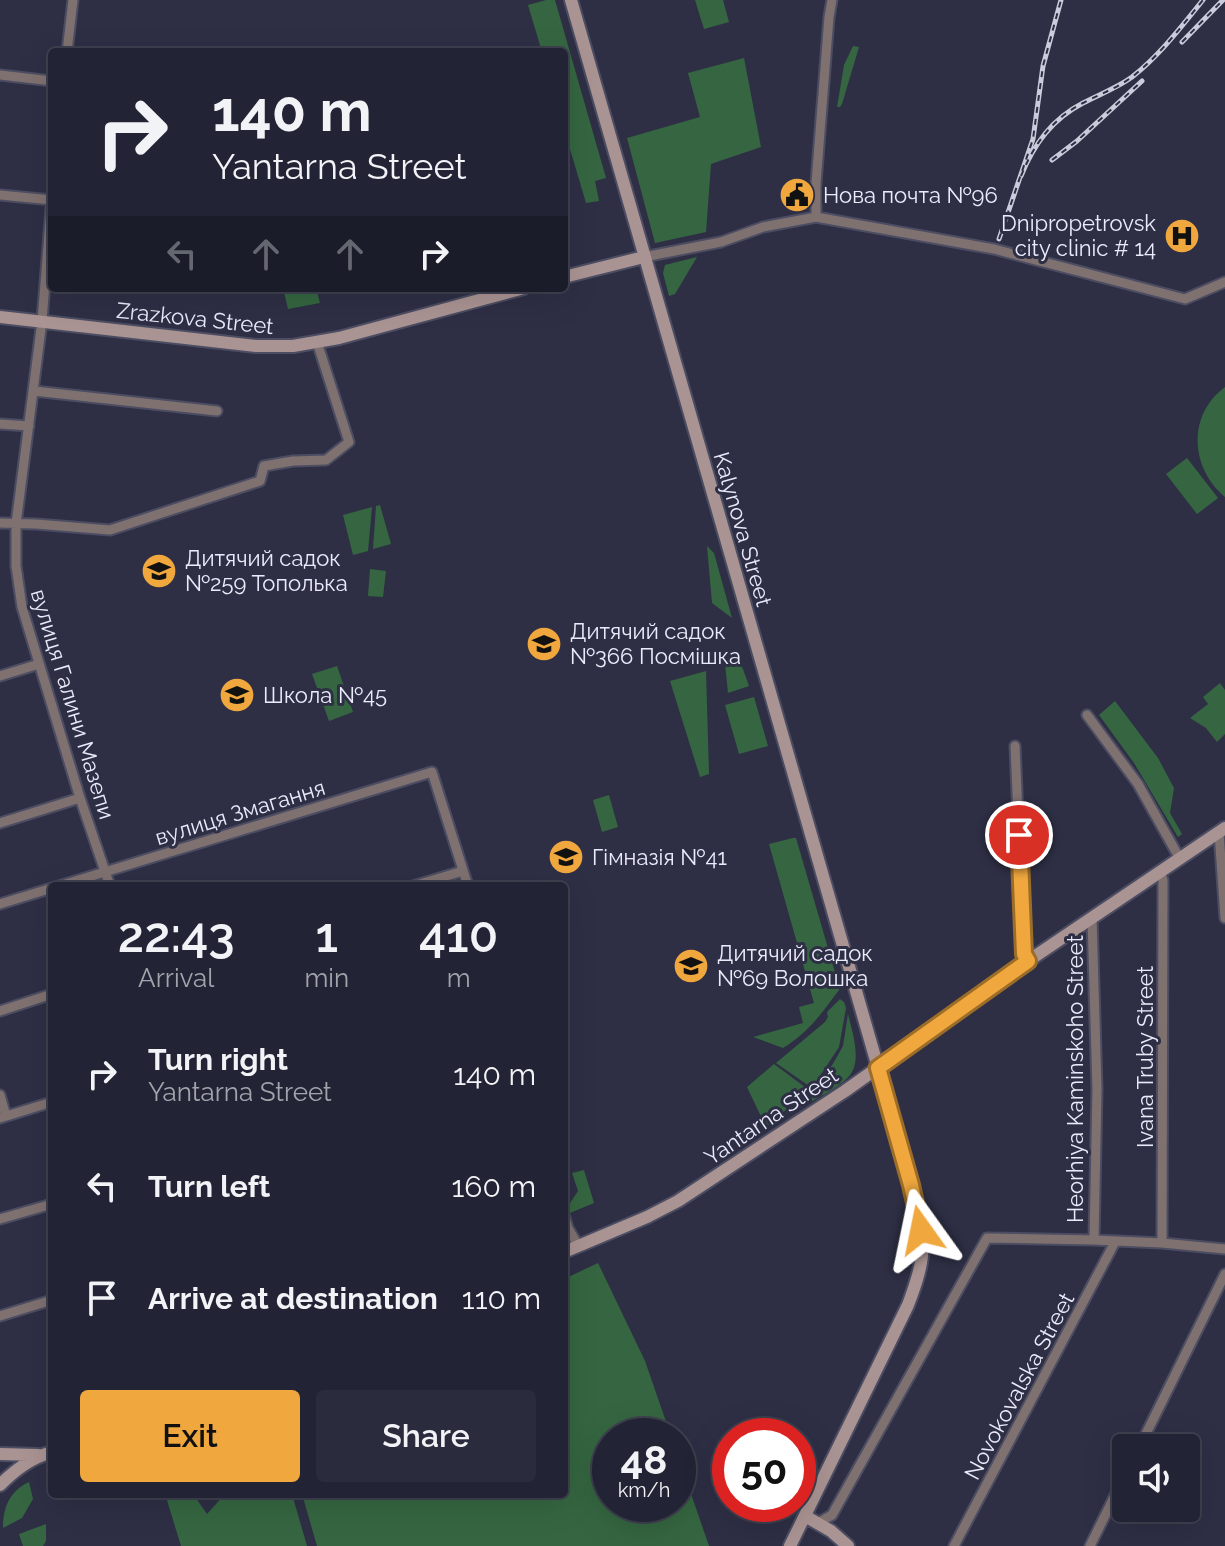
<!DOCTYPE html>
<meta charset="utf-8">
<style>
:root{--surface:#222334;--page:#2a2b3c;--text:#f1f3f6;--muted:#a2a4ac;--line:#3f404f;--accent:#efa73e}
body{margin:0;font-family:Raleway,sans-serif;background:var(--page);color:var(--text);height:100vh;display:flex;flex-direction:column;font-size:30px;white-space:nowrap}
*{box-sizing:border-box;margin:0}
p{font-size:26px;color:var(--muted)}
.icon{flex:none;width:44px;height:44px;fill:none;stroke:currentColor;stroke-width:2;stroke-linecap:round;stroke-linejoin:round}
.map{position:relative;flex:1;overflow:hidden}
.details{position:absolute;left:48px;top:882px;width:520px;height:616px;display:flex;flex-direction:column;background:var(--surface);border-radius:8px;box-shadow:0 8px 32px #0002,0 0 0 2px var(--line)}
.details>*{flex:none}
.guide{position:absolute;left:48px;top:48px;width:520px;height:244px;border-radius:8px;box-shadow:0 8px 32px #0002,0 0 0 2px var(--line);background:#222334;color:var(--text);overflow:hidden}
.controls{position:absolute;left:1112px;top:1434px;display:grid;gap:16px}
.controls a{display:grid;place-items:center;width:88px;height:88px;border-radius:8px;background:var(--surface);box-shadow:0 8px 32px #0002,0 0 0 2px var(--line);font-size:40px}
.speed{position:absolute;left:592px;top:1418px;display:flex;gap:16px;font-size:40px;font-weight:700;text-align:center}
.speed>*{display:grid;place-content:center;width:104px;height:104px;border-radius:50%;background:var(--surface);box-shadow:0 8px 32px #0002,0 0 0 2px var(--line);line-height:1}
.speed small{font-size:20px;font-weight:400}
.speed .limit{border:12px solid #d22;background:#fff;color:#111}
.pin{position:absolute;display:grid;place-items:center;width:68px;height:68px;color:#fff;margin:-34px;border:4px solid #fff;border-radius:50%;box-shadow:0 2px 8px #0007}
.me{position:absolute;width:88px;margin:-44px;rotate:348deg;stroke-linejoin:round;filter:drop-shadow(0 0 6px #0008)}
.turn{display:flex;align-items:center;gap:28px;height:168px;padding:0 32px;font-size:36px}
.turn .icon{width:104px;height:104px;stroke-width:2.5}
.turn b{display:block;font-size:56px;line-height:68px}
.lanes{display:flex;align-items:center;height:76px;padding:0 32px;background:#0003;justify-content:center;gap:40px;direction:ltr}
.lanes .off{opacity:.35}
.eta{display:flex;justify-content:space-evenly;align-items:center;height:136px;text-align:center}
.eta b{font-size:48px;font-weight:600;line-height:56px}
.button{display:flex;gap:16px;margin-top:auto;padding:16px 32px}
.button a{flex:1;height:92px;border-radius:8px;background:var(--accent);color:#111;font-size:32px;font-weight:600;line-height:92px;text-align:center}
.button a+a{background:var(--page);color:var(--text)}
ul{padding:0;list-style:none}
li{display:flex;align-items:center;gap:24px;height:112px;padding:0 32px}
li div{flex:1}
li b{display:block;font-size:30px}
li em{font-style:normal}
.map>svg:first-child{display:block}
.green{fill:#356641}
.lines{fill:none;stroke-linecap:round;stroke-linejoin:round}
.street-casing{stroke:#4c4d62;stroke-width:13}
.secondary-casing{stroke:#4c4d62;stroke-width:16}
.street{stroke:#7f7170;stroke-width:9}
.secondary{stroke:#aa9493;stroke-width:12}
.rail-casing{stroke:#cacbdb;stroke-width:5}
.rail{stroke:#2e2f45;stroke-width:2;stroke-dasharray:6;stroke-linecap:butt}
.route-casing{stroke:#9b6d28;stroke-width:20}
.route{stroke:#efa73e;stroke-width:14}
.labels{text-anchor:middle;stroke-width:6;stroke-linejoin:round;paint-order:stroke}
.poi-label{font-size:22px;fill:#eaebfa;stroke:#2e2f45;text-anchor:start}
.street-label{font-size:22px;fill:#eaebfa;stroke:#2e2f45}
</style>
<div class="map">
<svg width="1225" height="1546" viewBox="0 0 1225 1546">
<rect width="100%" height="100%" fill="#2e2f45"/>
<path class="green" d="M546,0H555L606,178L595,181L599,201L586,203L564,129V52H542L528,5Z
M695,0H723L729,22L704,29Z
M853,46L859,47L842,104L840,107H837L844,65Z
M744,58L761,147L711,164L706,232L655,243L627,138L700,117L688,73Z
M697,257L675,294L669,296L663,273L665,265Z
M283,288H316L320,303L288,309Z
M1225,387V497C1190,468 1187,415 1225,387Z
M1187,458L1218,498L1197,514L1166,474Z
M380,505L391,544L373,549L376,506Z
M372,507L368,551L353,555L343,515Z
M707,546L714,553L732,618L712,603Z
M370,569L386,571L383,597L368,596Z
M739,658L749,686L728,693L725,663Z
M337,666L353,712L329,721L312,674Z
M706,671L709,774L700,777L670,681Z
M1220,683L1225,690V734L1217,742L1206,728L1190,718L1208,704L1203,697Z
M754,697L768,746L739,754L725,705Z
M1115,701L1158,758L1174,788L1170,813L1182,834L1178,837L1134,763L1099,715Z
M609,795L618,827L602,832L593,800Z
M793,838H796L839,986V990C820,1015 810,1031 783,1048L753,1037L803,1023L799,1007L814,1003L769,844Z
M840,999L844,1002L846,1008L839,1047L812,1088L776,1063L825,1022L828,1017L827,1012Z
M848,1014C852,1031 862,1060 850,1075C842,1086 810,1102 797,1110L795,1107L821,1082L834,1062L843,1046Z
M774,1064L809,1090L766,1127L747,1087Z
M584,1170L594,1203L570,1213L568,1206L578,1191L572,1173Z
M598,1263L645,1361L671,1436H610V1504H678V1456L709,1546H317L302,1494H564V1279Z
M29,1482L33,1499L22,1518L3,1528C3,1507 10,1491 29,1482Z
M162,1494H193L207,1514L225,1494H292L307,1546H181L166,1497Z
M46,1524V1541L43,1546H23L19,1534Z"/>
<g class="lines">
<defs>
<path id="street" d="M67,52L73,0
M0,75L52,81
M0,195L52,200
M52,196L42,321L16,524V566L22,607L80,798L110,886
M816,217V183L829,17L832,0
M644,257L721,242L763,227L816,217L994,249L1185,299L1225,282
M34,391L217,411
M0,424L29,426
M0,523L36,524L110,530L260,481L264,466L293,461L326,460L349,442L317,342
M0,676L39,664
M1087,715L1138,784L1180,859
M1015,746L1024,954L1028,961
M0,823L80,798
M1219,832L1225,918
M1160,872L1163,880L1162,1243
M59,886L432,772L468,886
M413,886L463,871
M0,904L52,888
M1092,918L1097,1089L1094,1240
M0,1011L52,994
M0,1095L6,1116
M0,1118L52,1102
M564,1215L568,1228L578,1245
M0,1219L52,1204
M0,1316L52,1300
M1139,1448L1225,1274
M818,1523L832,1515L987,1238L1094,1240L1162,1243L1225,1249
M954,1546L1115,1242
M1090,1546L1126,1473"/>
<path id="secondary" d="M571,0L902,1151C911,1186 925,1220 922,1256C920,1273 914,1289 908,1305L790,1546
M564,277L644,257
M0,317L256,346H293L339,338L524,288
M564,1252L647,1217L678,1201L845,1091L1028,961L1225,828
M0,1454L38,1455
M0,1485C16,1469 31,1458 52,1452
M805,1516L831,1531L848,1546"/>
</defs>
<use href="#street" class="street-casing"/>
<use href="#secondary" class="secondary-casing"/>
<use href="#street" class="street"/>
<use href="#secondary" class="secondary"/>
<defs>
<path id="rail" d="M1182,42L1223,0
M1052,160L1077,141L1142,81
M1021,176C1034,144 1052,119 1083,103C1100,94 1117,88 1132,77C1160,55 1181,27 1203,0
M999,239L1033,139L1043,66L1061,0"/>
</defs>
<use href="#rail" class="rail-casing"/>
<use href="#rail" class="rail"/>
</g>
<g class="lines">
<defs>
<path id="route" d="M921,1230L911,1185L878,1068L1028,961L1024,954L1019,835"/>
</defs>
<use href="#route" class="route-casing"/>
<use href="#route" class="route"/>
</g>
<defs>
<symbol id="civic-disc" viewBox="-11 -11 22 22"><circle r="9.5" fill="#efa73e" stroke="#2e2f45"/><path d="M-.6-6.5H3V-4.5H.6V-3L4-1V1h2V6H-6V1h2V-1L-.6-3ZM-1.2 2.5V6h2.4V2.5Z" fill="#111"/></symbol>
<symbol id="hospital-disc" viewBox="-11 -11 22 22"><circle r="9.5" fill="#efa73e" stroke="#2e2f45"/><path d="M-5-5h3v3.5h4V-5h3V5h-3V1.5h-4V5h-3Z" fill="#111"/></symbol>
<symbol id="school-disc" viewBox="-11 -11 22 22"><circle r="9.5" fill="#efa73e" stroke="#2e2f45"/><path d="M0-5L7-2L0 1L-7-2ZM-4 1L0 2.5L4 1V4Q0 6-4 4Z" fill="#111"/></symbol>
</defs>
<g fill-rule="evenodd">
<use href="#civic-disc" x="777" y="175" width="40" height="40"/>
<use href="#hospital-disc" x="1162" y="216" width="40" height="40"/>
<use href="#school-disc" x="139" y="551" width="40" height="40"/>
<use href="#school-disc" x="524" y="624" width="40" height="40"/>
<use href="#school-disc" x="217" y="675" width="40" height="40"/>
<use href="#school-disc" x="546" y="837" width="40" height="40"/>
<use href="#school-disc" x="671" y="946" width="40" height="40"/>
</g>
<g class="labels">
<g class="poi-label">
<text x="823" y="203">Нова почта №96</text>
<text x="1156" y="231" text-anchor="end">Dnipropetrovsk<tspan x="1156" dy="25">city clinic # 14</tspan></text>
<text x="185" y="566">Дитячий садок<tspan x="185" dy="25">№259 Тополька</tspan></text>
<text x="570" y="639">Дитячий садок<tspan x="570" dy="25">№366 Посмішка</tspan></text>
<text x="263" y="703">Школа №45</text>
<text x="592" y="865">Гімназія №41</text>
<text x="717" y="961">Дитячий садок<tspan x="717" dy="25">№69 Волошка</tspan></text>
</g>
<g class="street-label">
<text transform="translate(195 318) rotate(6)" y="8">Zrazkova Street</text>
<text transform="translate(743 529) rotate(74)" y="8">Kalynova Street</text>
<text transform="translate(73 704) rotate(73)" y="8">вулиця Галини Мазепи</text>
<text transform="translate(240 812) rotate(-17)" y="8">вулиця Змагання</text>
<text transform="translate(1145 1057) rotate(-90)" y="8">Ivana Truby Street</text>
<text transform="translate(1075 1079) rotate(-90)" y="8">Heorhiya Kaminskoho Street</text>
<text transform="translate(771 1116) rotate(-34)" y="8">Yantarna Street</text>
<text transform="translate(1019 1386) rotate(-62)" y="8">Novokovalska Street</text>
</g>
</g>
</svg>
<div class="controls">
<a><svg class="icon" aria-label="sound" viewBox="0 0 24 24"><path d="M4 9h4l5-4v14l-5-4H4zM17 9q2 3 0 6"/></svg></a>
</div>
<div class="speed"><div>48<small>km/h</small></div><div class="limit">50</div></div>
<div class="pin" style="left:1019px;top:835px;background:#d93025"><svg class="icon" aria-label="arrive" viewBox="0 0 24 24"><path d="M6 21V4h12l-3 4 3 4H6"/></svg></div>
<svg class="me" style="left:921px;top:1230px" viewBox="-20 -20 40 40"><path d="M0-17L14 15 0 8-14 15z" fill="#efa73e" stroke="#fff" stroke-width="4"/></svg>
<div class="guide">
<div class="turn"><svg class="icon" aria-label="right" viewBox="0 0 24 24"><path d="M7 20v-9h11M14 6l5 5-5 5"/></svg><div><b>140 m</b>Yantarna Street</div></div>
<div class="lanes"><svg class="icon off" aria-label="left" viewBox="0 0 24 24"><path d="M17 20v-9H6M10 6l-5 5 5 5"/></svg><svg class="icon off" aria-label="ahead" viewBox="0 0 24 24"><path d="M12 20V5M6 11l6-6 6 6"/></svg><svg class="icon off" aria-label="ahead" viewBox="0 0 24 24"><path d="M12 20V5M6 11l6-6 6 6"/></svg><svg class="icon" aria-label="right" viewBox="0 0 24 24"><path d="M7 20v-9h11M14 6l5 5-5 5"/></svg></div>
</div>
<section class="details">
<div class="eta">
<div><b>22:43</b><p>Arrival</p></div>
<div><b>1</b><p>min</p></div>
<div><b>410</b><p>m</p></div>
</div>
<ul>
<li><svg class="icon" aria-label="right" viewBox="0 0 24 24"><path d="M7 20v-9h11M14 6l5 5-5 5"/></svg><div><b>Turn right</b><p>Yantarna Street</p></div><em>140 m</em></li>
<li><svg class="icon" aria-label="left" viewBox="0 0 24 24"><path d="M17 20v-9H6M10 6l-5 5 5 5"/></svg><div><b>Turn left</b></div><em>160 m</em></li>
<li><svg class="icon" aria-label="arrive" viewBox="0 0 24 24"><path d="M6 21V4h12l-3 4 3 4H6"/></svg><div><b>Arrive at destination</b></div><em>110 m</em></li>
</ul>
<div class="button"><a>Exit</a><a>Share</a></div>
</section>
</div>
